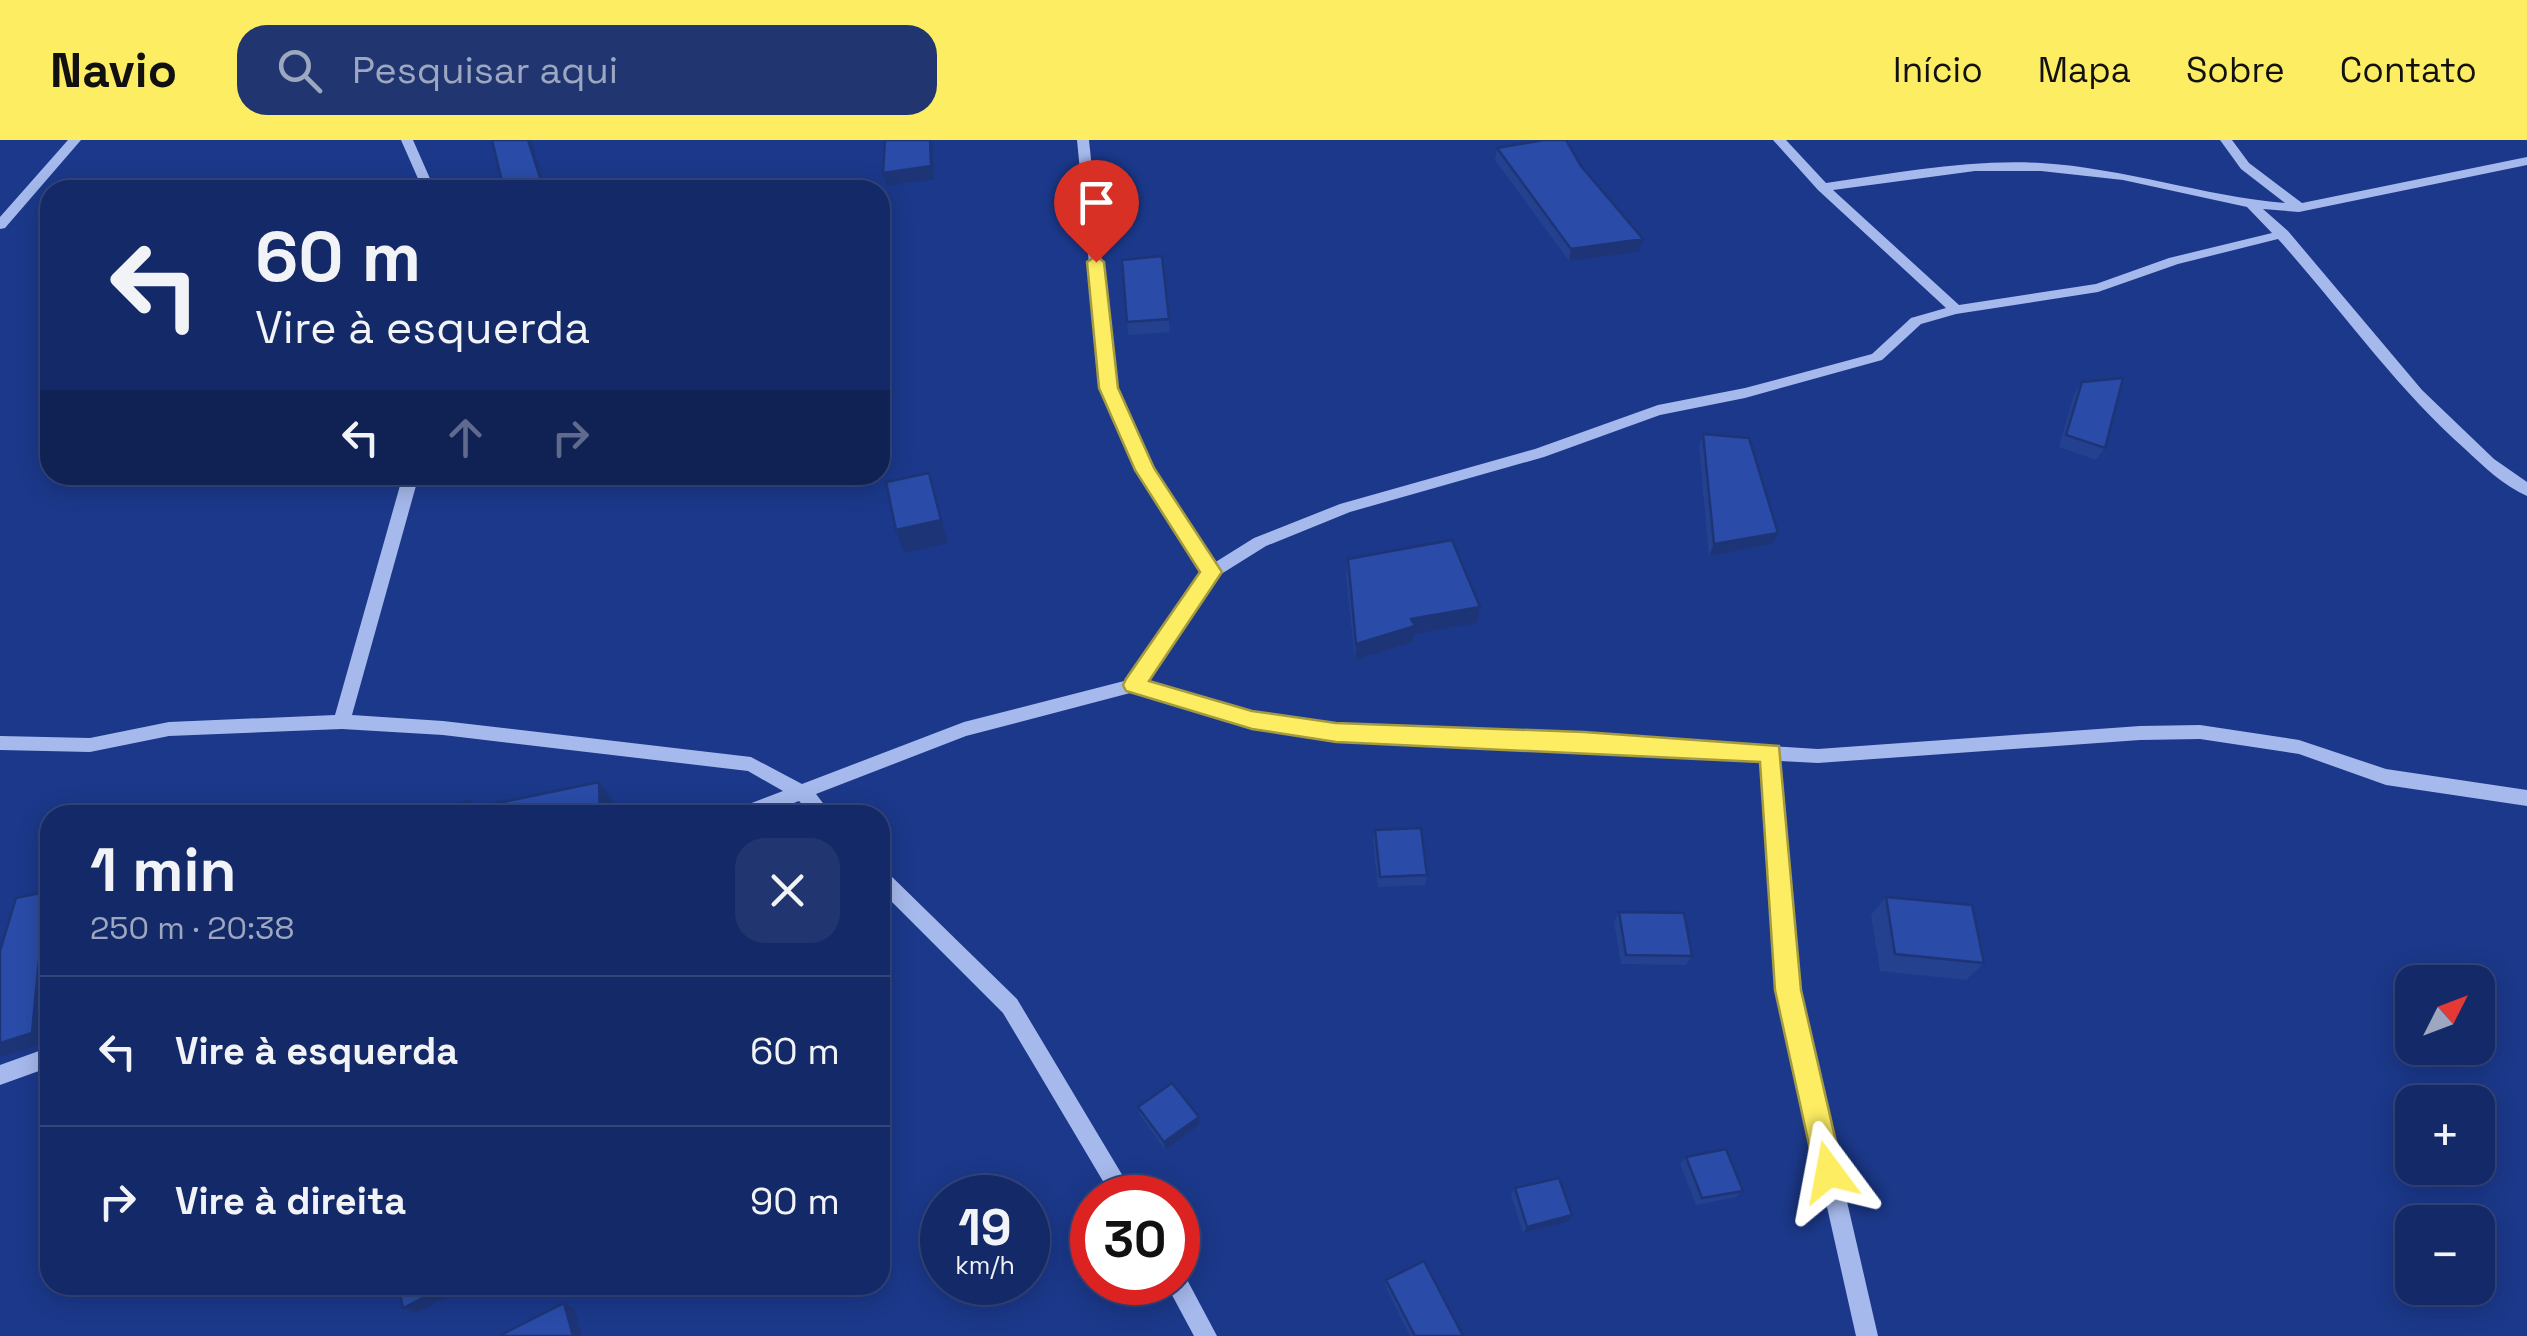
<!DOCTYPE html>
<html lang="pt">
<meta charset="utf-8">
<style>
:root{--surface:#142a68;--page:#213671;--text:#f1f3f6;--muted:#9da7c0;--line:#33467c;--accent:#fded63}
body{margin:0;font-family:"Space Grotesk",sans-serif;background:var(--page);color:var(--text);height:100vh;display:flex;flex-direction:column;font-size:38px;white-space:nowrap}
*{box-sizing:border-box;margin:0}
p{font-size:32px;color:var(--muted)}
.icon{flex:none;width:55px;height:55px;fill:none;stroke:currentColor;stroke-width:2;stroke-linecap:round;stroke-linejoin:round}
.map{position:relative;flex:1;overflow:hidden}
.drawer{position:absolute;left:40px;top:665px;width:850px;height:490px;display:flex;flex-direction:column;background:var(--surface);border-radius:30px;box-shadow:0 5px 25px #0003,0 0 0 2px var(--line)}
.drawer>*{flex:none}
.banner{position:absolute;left:40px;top:40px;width:850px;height:305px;border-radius:30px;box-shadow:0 5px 25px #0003,0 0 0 2px var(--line);background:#142a68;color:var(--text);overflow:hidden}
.needle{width:65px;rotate:48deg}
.buttons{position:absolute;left:2395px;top:825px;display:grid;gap:20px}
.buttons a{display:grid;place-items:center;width:100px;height:100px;border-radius:20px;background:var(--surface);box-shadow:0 5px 25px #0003,0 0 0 2px var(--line);font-size:50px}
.speed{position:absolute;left:920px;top:1035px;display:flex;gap:20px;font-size:50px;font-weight:700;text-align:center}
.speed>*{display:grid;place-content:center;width:130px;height:130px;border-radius:50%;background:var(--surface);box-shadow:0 5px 25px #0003,0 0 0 2px var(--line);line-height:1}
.speed small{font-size:25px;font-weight:400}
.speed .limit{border:15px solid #d22;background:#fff;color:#111}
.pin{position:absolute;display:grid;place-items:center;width:85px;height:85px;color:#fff;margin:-102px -42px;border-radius:50% 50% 50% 0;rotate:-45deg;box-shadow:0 0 10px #0007}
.pin .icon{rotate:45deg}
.me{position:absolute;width:110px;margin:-55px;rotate:347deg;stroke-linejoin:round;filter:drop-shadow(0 0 8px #0008)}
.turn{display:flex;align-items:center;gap:35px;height:210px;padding:0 50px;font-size:45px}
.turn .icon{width:130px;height:130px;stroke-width:2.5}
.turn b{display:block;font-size:70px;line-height:85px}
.lanes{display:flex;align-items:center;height:95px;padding:0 50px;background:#0003;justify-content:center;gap:50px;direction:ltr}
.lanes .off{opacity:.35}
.round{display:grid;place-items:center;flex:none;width:105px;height:105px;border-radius:30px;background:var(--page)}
.summary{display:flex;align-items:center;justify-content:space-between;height:170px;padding:0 50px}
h1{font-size:60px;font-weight:700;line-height:75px}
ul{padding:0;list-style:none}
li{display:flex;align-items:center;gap:30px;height:150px;padding:0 50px;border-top:2px solid var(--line)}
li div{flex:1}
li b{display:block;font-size:38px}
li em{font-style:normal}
header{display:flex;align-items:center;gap:60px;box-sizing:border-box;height:140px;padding:0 50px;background:var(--accent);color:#111}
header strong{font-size:48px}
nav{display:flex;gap:55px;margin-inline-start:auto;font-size:35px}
.search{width:700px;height:90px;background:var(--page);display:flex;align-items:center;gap:25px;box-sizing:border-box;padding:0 35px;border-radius:30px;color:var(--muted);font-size:38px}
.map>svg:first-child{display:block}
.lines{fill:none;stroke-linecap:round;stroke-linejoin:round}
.minor{fill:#a6b9ec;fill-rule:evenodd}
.wall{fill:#244190}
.shaded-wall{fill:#1d3576}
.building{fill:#2a4ca8;stroke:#1d3576;stroke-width:2.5}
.route{fill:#fded63;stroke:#a49a40;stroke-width:2.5}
</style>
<header>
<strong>Navio</strong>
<div class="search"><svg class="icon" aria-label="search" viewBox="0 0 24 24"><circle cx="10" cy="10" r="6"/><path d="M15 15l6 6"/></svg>Pesquisar aqui</div>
<nav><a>Início</a><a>Mapa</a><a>Sobre</a><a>Contato</a></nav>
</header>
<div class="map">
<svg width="2527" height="1196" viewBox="0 0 2527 1196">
<rect width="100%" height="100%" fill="#1b388a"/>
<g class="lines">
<path class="minor" d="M68,0H81L5,88L0,89V77Z
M401,0H413L435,50H423Z
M1077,0H1089L1115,248L1152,328L1214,423L1254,398L1340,364L1535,309L1658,265L1745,248L1872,214L1911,178L1946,168L1818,50L1773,0H1786L1826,43C1897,33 1969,19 2041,23C2124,28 2203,56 2285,63L2241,29L2220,0H2232L2249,23L2302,63L2527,17V25L2299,72L2263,69L2288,91L2422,250L2494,319L2527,342V356C2504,346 2483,326 2465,309C2395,247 2341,169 2278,99L2178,124L2098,152L1956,174L1921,184L1882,220L1745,258L1660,275L1544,317L1350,372L1266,406L1218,436L1146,542L1252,573L1336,586L1584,594L1818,609L2140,586L2200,585L2299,600L2386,629L2527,650V666L2386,645L2299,614L2200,599L2140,600L1818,623L1780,621L1798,849L1878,1196H1856L1778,849L1763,620L1584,608L1336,600L1252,587L1134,552L966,596L816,654L832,675H812L799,661L763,675H733L736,669L783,651L748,631L443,595L342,589L169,596L90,612L0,610V596L90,598L169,582L335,575L403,335H419L352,575L443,581L751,617L802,644L964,582L1128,540L1203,432L1137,330L1101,248ZM1975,31H2041L2123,40L2247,67L2272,93L2169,118L2096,144L1959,165L1833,50Z
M880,730L887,732L1017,859L1136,1058H1113L1003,873L880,750Z
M50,907V927L0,945V925Z
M1178,1132L1184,1134L1217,1196H1194L1165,1142H1178Z"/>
</g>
<path class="wall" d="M1497,8L1581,26L1643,99L1639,112L1569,121L1495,20Z
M1162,116L1170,192L1128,195L1127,182Z
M2082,242L2105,308L2096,320L2059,307L2074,254Z
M1703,294L1772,404L1709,416L1699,306Z
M1348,419L1480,467L1477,483L1414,494L1413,502L1355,520L1346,436Z
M1375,690L1427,735L1425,745L1378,747L1373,700Z
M1886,757L1984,823L1966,840L1880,831L1871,775Z
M1619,772L1692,816L1686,825L1621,824L1614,782Z
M1138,967L1199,977V985L1165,1010L1140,975Z
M1686,1017L1743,1051L1736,1057L1696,1065L1680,1024Z
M1515,1048L1572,1075L1567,1082L1523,1093L1511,1055Z
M1386,1140L1463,1196H1410L1385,1145Z"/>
<path class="shaded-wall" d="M528,0H531L546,50H544Z
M930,0H932L934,39L887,46L883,33Z
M1643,99L1639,112L1569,121L1571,109Z
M929,333L948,403L904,413L896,390Z
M1778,393L1772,404L1709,416L1714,404Z
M1480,467L1477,483L1414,494L1413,502L1355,520L1356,504L1411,479Z
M599,642L614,662L615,675H600Z
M50,783V880L48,902L0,917V903L39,820Z
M1199,977V985L1165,1010L1164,1002Z
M1572,1075L1567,1082L1523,1093L1527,1087Z
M448,1145H461L462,1149L416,1173L403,1168Z
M564,1163L574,1168L582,1196H573Z"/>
<path class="building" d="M492,0H528L544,50H504Z
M885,0H930L931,26L883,33Z
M1544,0H1566L1581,26L1643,99L1571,109L1497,8Z
M1162,116L1169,179L1127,182L1122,120Z
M2123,238L2105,308L2066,295L2082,242Z
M1703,294L1749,298L1778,393L1714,404Z
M929,333L941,380L896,390L886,342Z
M1452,400L1480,467L1411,479L1415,486L1356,504L1348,419Z
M599,642L600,675H419L469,661L470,669Z
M1421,688L1427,735L1380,737L1375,690Z
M50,751V783L39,820L32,893L0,903V811L16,758Z
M1886,757L1972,765L1984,823L1895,814Z
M1619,772L1684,773L1692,816L1626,815Z
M1172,943L1199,977L1164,1002L1138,967Z
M1726,1009L1743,1051L1702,1058L1686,1017Z
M1559,1038L1572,1075L1527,1087L1515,1048Z
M1424,1121L1463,1196H1415L1386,1140Z
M398,1145H448L403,1168Z
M564,1163L573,1196H499Z"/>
<path class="route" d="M1096,116L1104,122L1118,248L1154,328L1222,432L1149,541L1252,571L1336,583L1584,592L1779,606L1801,850L1843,1032L1839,1042L1829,1046L1819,1042L1815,1032L1775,850L1760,622L1336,602L1252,589L1126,551L1123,545L1126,539L1200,432L1135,330L1099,248L1087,122Z"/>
</svg>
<div class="buttons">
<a><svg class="needle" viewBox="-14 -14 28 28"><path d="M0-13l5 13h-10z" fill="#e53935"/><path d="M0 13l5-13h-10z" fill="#9da7c0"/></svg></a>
<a>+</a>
<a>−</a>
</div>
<div class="speed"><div>19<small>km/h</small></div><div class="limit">30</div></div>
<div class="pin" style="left:1096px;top:122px;background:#d93025"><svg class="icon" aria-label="arrive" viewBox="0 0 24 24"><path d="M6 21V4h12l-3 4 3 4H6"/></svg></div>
<svg class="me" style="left:1829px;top:1032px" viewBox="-20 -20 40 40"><path d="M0-17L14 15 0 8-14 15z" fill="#fded63" stroke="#fff" stroke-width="4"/></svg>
<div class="banner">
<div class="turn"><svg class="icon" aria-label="left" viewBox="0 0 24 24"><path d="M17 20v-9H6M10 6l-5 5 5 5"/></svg><div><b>60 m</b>Vire à esquerda</div></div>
<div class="lanes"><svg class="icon" aria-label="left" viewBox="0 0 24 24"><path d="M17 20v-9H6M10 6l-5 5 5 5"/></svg><svg class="icon off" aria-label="ahead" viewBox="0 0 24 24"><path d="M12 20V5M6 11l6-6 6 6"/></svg><svg class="icon off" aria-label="right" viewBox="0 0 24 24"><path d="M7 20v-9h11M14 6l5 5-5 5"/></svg></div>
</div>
<section class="drawer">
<div class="summary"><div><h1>1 min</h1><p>250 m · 20:38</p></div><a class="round"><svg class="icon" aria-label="close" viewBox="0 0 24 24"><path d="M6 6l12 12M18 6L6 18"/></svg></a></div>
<ul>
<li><svg class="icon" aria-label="left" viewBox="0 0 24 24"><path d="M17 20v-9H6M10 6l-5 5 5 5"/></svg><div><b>Vire à esquerda</b></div><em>60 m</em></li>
<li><svg class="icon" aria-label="right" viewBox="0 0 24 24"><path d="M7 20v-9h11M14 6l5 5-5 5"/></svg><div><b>Vire à direita</b></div><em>90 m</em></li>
</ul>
</section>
</div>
